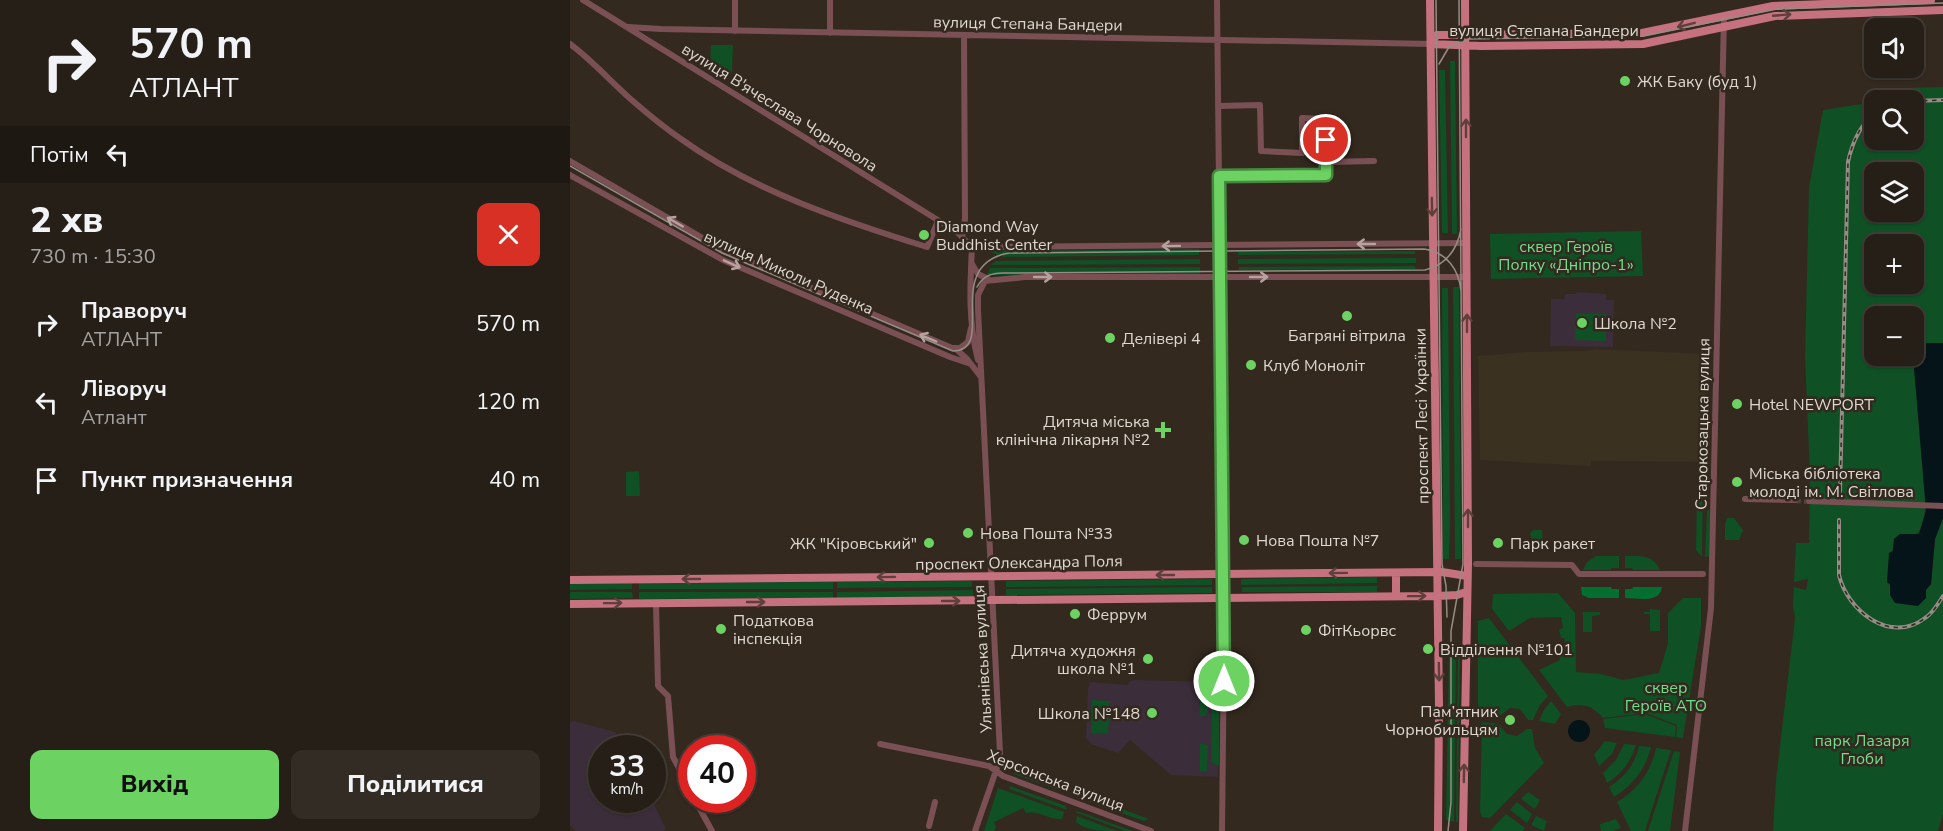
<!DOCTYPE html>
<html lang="uk">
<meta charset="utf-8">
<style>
:root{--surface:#261f17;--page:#322c24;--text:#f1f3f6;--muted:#a4a2a1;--line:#423d36;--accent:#6cd362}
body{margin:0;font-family:"Nunito Sans",sans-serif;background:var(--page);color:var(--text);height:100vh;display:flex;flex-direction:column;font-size:22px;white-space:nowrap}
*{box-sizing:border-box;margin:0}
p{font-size:20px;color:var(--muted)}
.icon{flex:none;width:33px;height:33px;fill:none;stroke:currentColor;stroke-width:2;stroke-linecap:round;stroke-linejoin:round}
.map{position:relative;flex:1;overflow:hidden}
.side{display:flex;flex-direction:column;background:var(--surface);width:570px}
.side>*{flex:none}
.top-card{background:#261f17;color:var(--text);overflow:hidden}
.tools{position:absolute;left:1294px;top:18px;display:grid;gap:12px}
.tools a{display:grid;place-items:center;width:60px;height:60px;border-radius:12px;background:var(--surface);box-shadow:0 2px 4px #0004,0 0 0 2px var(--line);font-size:30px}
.speed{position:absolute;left:18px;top:735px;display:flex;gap:12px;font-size:30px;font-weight:700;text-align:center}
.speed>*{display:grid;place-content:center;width:78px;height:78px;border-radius:50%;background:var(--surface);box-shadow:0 2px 4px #0004,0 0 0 2px var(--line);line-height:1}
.speed small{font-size:15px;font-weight:400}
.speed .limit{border:9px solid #d22;background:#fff;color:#111}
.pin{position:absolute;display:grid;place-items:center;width:51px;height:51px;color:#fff;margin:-26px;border:3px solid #fff;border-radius:50%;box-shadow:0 2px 6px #0007}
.me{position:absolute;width:66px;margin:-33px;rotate:0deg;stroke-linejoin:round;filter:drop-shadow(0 0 4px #0008)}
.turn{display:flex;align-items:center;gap:21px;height:126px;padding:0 30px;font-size:27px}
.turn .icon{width:78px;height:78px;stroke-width:2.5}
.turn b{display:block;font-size:42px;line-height:51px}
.then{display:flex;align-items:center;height:57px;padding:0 30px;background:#0003;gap:12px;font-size:22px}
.round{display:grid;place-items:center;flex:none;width:63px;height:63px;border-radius:12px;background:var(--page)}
.summary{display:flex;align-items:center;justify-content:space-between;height:102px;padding:0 30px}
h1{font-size:36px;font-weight:800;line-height:45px}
.button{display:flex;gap:12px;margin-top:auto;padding:12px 30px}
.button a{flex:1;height:69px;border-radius:12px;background:var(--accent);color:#111;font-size:24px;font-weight:800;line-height:69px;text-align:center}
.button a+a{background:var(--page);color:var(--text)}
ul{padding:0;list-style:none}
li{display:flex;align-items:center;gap:18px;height:78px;padding:0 30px}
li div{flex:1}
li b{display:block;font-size:22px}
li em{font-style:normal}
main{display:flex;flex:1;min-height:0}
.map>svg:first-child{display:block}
.education{fill:#3c2d3a}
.medical{fill:#3b3121}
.green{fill:#0f5025;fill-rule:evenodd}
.forest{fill:#056e31}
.water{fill:#041419}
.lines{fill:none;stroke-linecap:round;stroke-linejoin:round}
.minor-tunnel{stroke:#4d433a;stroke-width:6;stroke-dasharray:6 3;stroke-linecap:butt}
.minor{stroke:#7a5055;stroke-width:6}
.major{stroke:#c6717e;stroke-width:8}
.tram{stroke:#958d85;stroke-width:1.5}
.rail-casing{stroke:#958d85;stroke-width:4}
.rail{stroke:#33291f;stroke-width:1.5;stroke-dasharray:4.5;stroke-linecap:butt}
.oneway{stroke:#5f3f3c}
.oneway2{stroke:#b6a29f}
.route-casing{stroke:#468940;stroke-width:15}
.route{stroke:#6cd362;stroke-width:10}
.poi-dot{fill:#6cd362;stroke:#33291f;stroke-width:2}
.labels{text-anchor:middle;stroke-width:5;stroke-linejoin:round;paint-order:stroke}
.street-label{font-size:16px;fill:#ded8d1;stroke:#33291f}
.poi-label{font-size:16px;fill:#ded8d1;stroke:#33291f;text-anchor:start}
.park-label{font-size:16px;fill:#6edf8b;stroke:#33291f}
</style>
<main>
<section class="side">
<div class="top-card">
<div class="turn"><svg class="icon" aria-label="right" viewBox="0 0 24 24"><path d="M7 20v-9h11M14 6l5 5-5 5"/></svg><div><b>570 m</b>АТЛАНТ</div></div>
<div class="then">Потім<svg class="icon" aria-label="left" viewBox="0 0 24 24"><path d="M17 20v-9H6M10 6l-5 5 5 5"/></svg></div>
</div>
<div class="summary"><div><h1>2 хв</h1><p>730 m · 15:30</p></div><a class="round" style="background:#d93025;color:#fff"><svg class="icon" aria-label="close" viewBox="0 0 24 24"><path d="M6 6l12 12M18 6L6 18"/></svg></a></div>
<ul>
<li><svg class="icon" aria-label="right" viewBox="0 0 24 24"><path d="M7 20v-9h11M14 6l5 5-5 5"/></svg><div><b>Праворуч</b><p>АТЛАНТ</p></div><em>570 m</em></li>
<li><svg class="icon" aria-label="left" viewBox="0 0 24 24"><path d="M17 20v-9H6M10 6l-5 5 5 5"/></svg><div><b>Ліворуч</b><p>Атлант</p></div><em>120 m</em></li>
<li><svg class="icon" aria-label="arrive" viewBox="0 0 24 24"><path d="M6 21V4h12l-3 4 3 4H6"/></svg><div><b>Пункт призначення</b></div><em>40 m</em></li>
</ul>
<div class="button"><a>Вихід</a><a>Поділитися</a></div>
</section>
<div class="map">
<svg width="1373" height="831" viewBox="0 0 1373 831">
<rect width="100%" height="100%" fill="#33291f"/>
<path class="education" d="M1007,292L1036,294V300H1044L1043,347L980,346L981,299H994L995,294H1006Z
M565,680L640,682V688H648V777L601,775L560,740L548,753L521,744L516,738L518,689L520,682L558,685L560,681Z
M4,721L45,732L55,748H32V800H82L96,829L93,831H6L0,825V722Z"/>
<path class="medical" d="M1025,349L1137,354L1134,462L1021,461V466L910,460L908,356L956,352L1017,351Z"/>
<path class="green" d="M141,45H163L162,73L140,63Z
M880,61H885L887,234H882Z
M869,70H875L878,233H872Z
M1373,87V343C1356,343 1355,343 1344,355V316H1305V356H1344C1343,390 1369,515 1346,535L1330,534L1324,539L1317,583L1320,585V595L1324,600L1351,601L1356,598V590L1361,584L1365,539L1373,518V814L1368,831H1203L1206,780L1225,618L1223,607L1224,587L1236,590L1238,579L1224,582L1226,543H1239L1240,476L1235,357L1239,187L1253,110L1305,102V140H1344V100H1308L1332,88ZM1305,172H1344V212H1305ZM1305,244H1344V284H1305Z
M1071,231L1073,276L921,279L920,234Z
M629,249V255L434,257L417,251Z
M845,251V254L668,255V252Z
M846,258V263L668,264V259Z
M630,259V264L421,265L426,261Z
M845,266L846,269L669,270V267Z
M630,267V274L417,275L420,268Z
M883,287H889L891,559H885Z
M872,288H878L880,525L879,559H873Z
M1006,313L1036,314V341L1005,340Z
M69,471L70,496H56V472Z
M1133,488L1132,556V557L1126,550L1127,493Z
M1140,509L1139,556L1135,557L1137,511Z
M1157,518H1164L1173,530L1169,540H1155V524Z
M963,530H972L973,543L962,541L960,533Z
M1026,556H1049V568H1041V570H1013L1017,562Z
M1055,556C1070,556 1083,554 1090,570H1063L1062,568H1055Z
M807,577V583L671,585V579Z
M642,579V585L436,587V581Z
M402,581V587L267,588V582Z
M263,582V589H69V583Z
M62,583V589L0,590V584Z
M807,586V592H672V587Z
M642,587V593L436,595V589Z
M403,590V596L267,598V592Z
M0,592H62L63,598L0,599Z
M69,592H263V598L69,599Z
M988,593L1005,613L1006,672L1031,674L1053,680L1089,673L1098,643V613L1113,598H1131V626L1113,738L1106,737L1107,725L1076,713L1033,718C1024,706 1011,702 997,707L969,670L990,660L989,656L992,654L991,648L996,645L994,638H991L989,630L993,628L991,617L960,618L939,631L922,609L923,594Z
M1080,609L1090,610V631H1080V614H1074V612H1080Z
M1013,612H1030V615L1022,616V632H1013Z
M919,618L978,696L970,705L963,720H958L950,709L940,708L931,715L908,712V621Z
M888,646H890L888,822H886Z
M879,653H886L884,822L876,820Z
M638,689V713L635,716H630V692Z
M522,700L540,701L538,734L521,733Z
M644,700L649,702V765L647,766L641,762L642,705Z
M981,701L991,714L985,724L969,721L974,710Z
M1075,714L1106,726L1105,737L1035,728L1033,719Z
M912,722L928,724L937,734L947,736L957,729H962L965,748L974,763L920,818L912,817L910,812Z
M1035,741L1047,743L1042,754L1029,766L1024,755Z
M630,744H635L638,746L637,771H630Z
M1054,744L1066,745C1061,761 1052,774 1037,783L1033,773L1046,760Z
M1069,746L1081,747C1076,769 1063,785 1044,797L1039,787C1055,777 1065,764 1069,746Z
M1086,748L1101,750L1075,831H1061L1047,802C1068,790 1081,771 1086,748Z
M1104,751L1110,752L1100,831H1078Z
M445,771L491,786L489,790L444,774Z
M440,786L496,806L497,810L439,789Z
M428,788L494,812L492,819C479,820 468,810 456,813L453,808L424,822L426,827L424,831H414Z
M958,792L970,800L965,809L951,799Z
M510,794L579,819L574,821L512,799Z
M947,802L962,814L957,823L940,810Z
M507,811L563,831H555L505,812Z
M936,814L955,828L953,831H920Z
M507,816L547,831C533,831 516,831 506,822Z
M966,816L977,821L974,831L961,825Z
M1046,819L1051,828L1043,831H1031L1030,824Z"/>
<path class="forest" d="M1011,587H1041L1042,589H1049V598H1019L1012,595Z
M1063,587H1092C1090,604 1068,598 1055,598V589H1062Z"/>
<path class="water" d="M1357,343H1373V518L1365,539L1361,584L1356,590V598L1348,606L1325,603L1320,595V584L1317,582L1319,553L1323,551L1324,539L1330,534H1349L1356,511L1343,356L1351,345Z
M998 731a11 11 0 1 1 22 0a11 11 0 1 1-22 0Z"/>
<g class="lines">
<path class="minor-tunnel" d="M1225,500L1239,501"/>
<path class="minor" d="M13,0L387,232L402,247L896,243
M647,0L654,646L652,831
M58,27L91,29L861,44
M165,31V0
M260,33V0
M0,44C23,61 42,83 64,102C79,115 95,128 111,139C183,191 273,221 357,247L368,221
M648,106L690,105L691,151L732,153V118L755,119L756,162L804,161L761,162
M0,161L155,251L382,348H390L398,342L401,328
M0,175L153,260L380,357L401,364
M649,176L756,175V162
M392,237L395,219L394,36
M402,247C400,285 398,322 408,360
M402,264L408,274L418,279
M385,348L397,359L411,377
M1175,499L1225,500
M1239,501L1373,506
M906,564L1002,565L1009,574H1133
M86,603L88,686L98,696L103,757L122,792
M310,744L419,766L433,776L581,831
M125,800L142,831
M359,826L365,802
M405,831L429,762L430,753L408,310V295L415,281L455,277H896
M1115,831L1141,608L1154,16"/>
<path class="major" d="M860,0L869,706L868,831
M861,42L867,35L1072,33L1203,6L1361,0
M861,44L911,46L1073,44L1205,16L1373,10
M0,580L872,572L897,576
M826,596V573
M0,604L868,596L887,595L896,592
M893,831L898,564L895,0"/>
<path class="tram" d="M866,0L872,564L876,586L877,617
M869,64L879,47L898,39L1072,36L1207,9L1373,3
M0,166L152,253L383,351C428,351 371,265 439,253L854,249C877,252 889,270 891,291
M407,287C413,276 421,273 433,273L855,270C876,265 887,250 891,229
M878,831L881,802V631L893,564L889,0"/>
<defs>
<path id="rail" d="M1344,101L1373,100
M1270,492L1278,162C1282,143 1289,126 1305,113
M1269,520V575C1277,610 1320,645 1355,618C1363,613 1368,604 1373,596"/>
</defs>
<use href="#rail" class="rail-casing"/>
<use href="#rail" class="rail"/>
</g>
<defs><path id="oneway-shaft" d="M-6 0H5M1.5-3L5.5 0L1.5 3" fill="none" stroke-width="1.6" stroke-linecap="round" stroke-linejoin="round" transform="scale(1.5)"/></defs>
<g class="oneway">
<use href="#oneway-shaft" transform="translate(1212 15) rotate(-5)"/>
<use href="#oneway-shaft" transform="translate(1116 25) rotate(166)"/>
<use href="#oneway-shaft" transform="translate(896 128) rotate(-90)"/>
<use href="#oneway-shaft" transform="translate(862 207) rotate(89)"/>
<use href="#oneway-shaft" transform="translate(897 323) rotate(-90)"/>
<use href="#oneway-shaft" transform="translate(898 518) rotate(-90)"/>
<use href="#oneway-shaft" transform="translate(768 573) rotate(179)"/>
<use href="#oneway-shaft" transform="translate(595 575) rotate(180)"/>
<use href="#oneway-shaft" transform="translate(316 577) rotate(179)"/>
<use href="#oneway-shaft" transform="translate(121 579) rotate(180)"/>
<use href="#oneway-shaft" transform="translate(847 596) rotate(-1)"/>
<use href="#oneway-shaft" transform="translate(381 601)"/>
<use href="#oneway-shaft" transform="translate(186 602)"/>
<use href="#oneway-shaft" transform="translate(43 603) rotate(-1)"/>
<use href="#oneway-shaft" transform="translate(869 672) rotate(89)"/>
<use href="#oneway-shaft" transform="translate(894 773) rotate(-89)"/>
</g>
<g class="oneway2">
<use href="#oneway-shaft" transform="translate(105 222) rotate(-150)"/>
<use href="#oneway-shaft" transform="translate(796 244) rotate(180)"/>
<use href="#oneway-shaft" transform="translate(601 246) rotate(179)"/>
<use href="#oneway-shaft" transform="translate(162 264) rotate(24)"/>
<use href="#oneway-shaft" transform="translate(473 277)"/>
<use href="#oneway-shaft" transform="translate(689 277)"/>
<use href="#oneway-shaft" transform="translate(358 338) rotate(-157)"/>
</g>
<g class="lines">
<defs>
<path id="route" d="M654,681L649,176L756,175V140"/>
</defs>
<use href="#route" class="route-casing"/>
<use href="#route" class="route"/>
</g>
<g class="poi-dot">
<circle cx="1055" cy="81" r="6"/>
<circle cx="354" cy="235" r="6"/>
<circle cx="777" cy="316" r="6"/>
<circle cx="1012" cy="323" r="6"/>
<circle cx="540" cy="338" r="6"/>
<circle cx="681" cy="365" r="6"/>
<circle cx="1167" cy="404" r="6"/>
<path d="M590 421h6v6h6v6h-6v6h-6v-6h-6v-6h6z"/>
<circle cx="1167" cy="482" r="6"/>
<circle cx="398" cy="533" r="6"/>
<circle cx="674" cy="540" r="6"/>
<circle cx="359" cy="543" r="6"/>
<circle cx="928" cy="543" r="6"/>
<circle cx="505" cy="614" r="6"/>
<circle cx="151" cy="629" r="6"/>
<circle cx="736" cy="630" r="6"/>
<circle cx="858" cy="649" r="6"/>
<circle cx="578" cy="659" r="6"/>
<circle cx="582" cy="713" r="6"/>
<circle cx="940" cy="720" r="6"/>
</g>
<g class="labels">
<g class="street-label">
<text transform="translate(458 23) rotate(1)" y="6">вулиця Степана Бандери</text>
<text x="974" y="36">вулиця Степана Бандери</text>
<text transform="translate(210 107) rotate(32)" y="6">вулиця В'ячеслава Чорновола</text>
<text transform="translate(219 272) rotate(24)" y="6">вулиця Миколи Руденка</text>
<text transform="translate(851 416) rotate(-91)" y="6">проспект Лесі Українки</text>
<text transform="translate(1132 424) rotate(-89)" y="6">Старокозацька вулиця</text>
<text transform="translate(449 562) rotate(-1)" y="6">проспект Олександра Поля</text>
<text transform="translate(412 659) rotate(-93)" y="6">Ульянівська вулиця</text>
<text transform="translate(486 780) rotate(21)" y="6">Херсонська вулиця</text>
</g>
<g class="poi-label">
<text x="1067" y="87">ЖК Баку (буд 1)</text>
<text x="366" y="232">Diamond Way<tspan x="366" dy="18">Buddhist Center</tspan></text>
<text x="1024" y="329">Школа №2</text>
<text x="777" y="341" text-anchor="middle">Багряні вітрила</text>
<text x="552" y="344">Делівері 4</text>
<text x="693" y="371">Клуб Моноліт</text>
<text x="1179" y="410">Hotel NEWPORT</text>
<text x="580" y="427" text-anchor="end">Дитяча міська<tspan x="580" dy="18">клінічна лікарня №2</tspan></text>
<text x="1179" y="479">Міська бібліотека<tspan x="1179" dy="18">молоді ім. М. Світлова</tspan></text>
<text x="410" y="539">Нова Пошта №33</text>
<text x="686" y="546">Нова Пошта №7</text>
<text x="347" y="549" text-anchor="end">ЖК "Кіровський"</text>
<text x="940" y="549">Парк ракет</text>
<text x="517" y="620">Феррум</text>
<text x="163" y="626">Податкова<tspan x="163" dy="18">інспекція</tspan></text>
<text x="748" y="636">ФiтКьорвс</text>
<text x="870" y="655">Відділення №101</text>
<text x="566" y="656" text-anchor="end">Дитяча художня<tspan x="566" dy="18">школа №1</tspan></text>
<text x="928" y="717" text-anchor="end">Пам’ятник<tspan x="928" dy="18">Чорнобильцям</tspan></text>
<text x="570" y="719" text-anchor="end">Школа №148</text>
</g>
<g class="park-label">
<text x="996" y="252">сквер Героїв<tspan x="996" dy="18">Полку «Дніпро-1»</tspan></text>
<text x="1096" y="693">сквер<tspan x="1096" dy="18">Героїв АТО</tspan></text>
<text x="1292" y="746">парк Лазаря<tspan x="1292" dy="18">Глоби</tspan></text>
</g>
</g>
</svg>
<div class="tools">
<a><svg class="icon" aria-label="sound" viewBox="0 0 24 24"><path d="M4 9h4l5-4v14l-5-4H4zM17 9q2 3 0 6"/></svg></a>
<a><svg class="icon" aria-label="search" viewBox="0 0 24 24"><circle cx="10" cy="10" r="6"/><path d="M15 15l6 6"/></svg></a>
<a><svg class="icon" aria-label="layers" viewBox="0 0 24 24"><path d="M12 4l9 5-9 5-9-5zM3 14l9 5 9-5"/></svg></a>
<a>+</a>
<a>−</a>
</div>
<div class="speed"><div>33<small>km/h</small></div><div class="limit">40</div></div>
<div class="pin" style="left:756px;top:140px;background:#d93025"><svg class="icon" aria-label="arrive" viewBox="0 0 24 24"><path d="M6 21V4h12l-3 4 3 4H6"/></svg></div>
<svg class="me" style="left:654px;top:681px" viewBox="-20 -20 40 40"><circle r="17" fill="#6cd362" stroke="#fff" stroke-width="3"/><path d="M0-11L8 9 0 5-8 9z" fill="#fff"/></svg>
</div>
</main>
